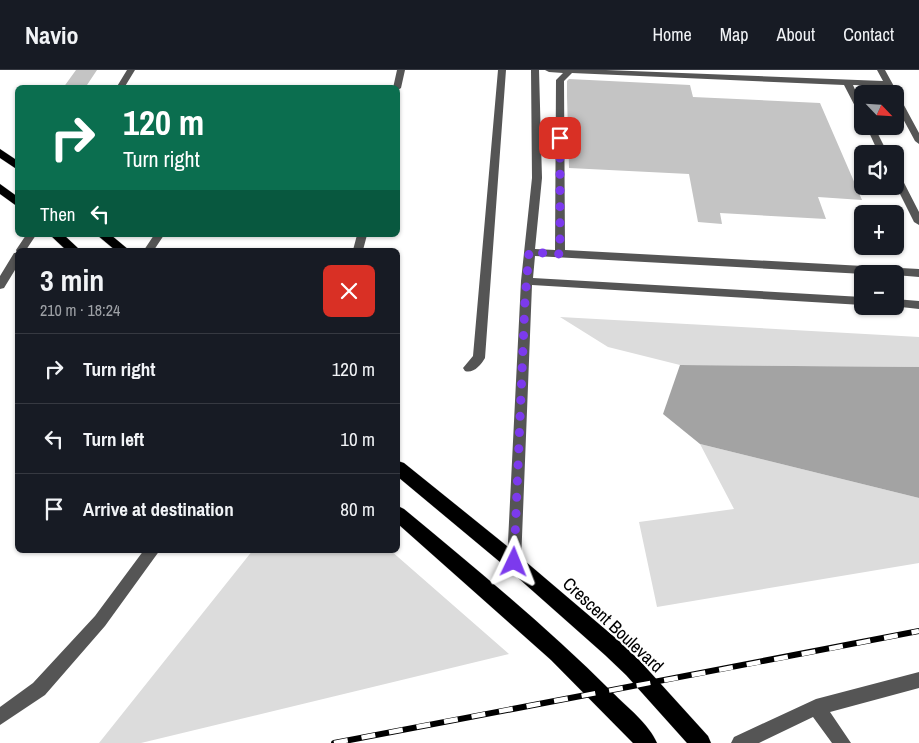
<!DOCTYPE html>
<meta charset="utf-8">
<style>
:root{--surface:#171b24;--page:#20242c;--text:#f1f3f6;--muted:#9ea1a6;--line:#363941}
body{margin:0;font-family:"Archivo Narrow",sans-serif;background:var(--page);color:var(--text);height:100vh;display:flex;flex-direction:column;font-size:19px;white-space:nowrap}
*{box-sizing:border-box;margin:0}
p{font-size:16px;color:var(--muted)}
.icon{flex:none;width:28px;height:28px;fill:none;stroke:currentColor;stroke-width:2;stroke-linecap:round;stroke-linejoin:round}
.map{position:relative;flex:1;overflow:hidden}
.side{position:absolute;left:15px;top:178px;width:385px;height:305px;display:flex;flex-direction:column;background:var(--surface);border-radius:8px;box-shadow:0 1px 4px #0004}
.side>*{flex:none}
.top-card{position:absolute;left:15px;top:15px;width:385px;height:152px;border-radius:8px;box-shadow:0 1px 4px #0004;background:#0b6e4f;color:#fff;overflow:hidden}
.needle{width:32px;rotate:115deg}
.buttons{position:absolute;left:854px;top:15px;display:grid;gap:10px}
.buttons a{display:grid;place-items:center;width:50px;height:50px;border-radius:8px;background:var(--surface);box-shadow:0 1px 4px #0004;font-size:25px}
.pin{position:absolute;display:grid;place-items:center;width:42px;height:42px;color:#fff;margin:-21px;border-radius:10px;box-shadow:0 2px 8px #0006}
.me{position:absolute;width:55px;margin:-28px;rotate:2deg;stroke-linejoin:round;filter:drop-shadow(0 0 4px #0008)}
.turn{display:flex;align-items:center;gap:18px;height:105px;padding:0 25px;font-size:22px}
.turn .icon{width:65px;height:65px;stroke-width:2.5}
.turn b{display:block;font-size:35px;line-height:42px}
.then{display:flex;align-items:center;height:48px;padding:0 25px;background:#0003;gap:10px;font-size:19px}
.round{display:grid;place-items:center;flex:none;width:52px;height:52px;border-radius:8px;background:var(--page)}
.headline{display:flex;align-items:center;justify-content:space-between;height:85px;padding:0 25px}
h1{font-size:30px;font-weight:700;line-height:38px}
ul{padding:0;list-style:none}
li{display:flex;align-items:center;gap:15px;height:70px;padding:0 25px;border-top:1px solid var(--line)}
li div{flex:1}
li b{display:block;font-size:19px}
li em{font-style:normal}
header{display:flex;align-items:center;gap:30px;box-sizing:border-box;height:70px;padding:0 25px;background:var(--surface);border-bottom:1px solid var(--line)}
header strong{font-size:24px}
nav{display:flex;gap:28px;margin-inline-start:auto;font-size:18px}
.map>svg:first-child{display:block}
.green{fill:#dcdcdc}
.water{fill:#a3a3a3}
.building{fill:#c4c4c4}
.lines{fill:none;stroke-linecap:round;stroke-linejoin:round}
.highway-casing{stroke:#dbdbdb;stroke-width:1}
.minor{fill:#555;fill-rule:evenodd}
.highway{fill:#000;fill-rule:evenodd}
.rail-casing{stroke:#000;stroke-width:6}
.rail{stroke:#fff;stroke-width:4.5;stroke-dasharray:14;stroke-linecap:butt}
.route{stroke:#7c3aed;stroke-width:9;stroke-dasharray:0 16.2}
.labels{text-anchor:middle;stroke-width:4;stroke-linejoin:round;paint-order:stroke}
.near-street-label{font-size:18px;fill:#000;stroke:#fff}
</style>
<header>
<strong>Navio</strong>
<nav><a>Home</a><a>Map</a><a>About</a><a>Contact</a></nav>
</header>
<div class="map">
<svg width="919" height="673" viewBox="0 0 919 673">
<rect width="100%" height="100%" fill="#fff"/>
<path class="green" d="M560,247L919,267V297L680,295L608,277Z
M700,374L919,428V493L657,537L639,452L734,439Z
M253,480H390L509,584L141,673H99Z"/>
<path class="water" d="M680,295L919,297V428L700,374L663,344Z"/>
<path class="building" d="M76,0H97L85,18H63Z
M569,9L690,15L693,27L820,33L862,130L818,127L826,149L720,143L722,154L698,152L689,104L569,98L567,26V11Z"/>
<g class="lines">
<defs>
<path id="highway" d="M0,79L18,91V100L0,88Z
M0,114L18,127V137L0,124Z
M50,165H64L80,180H66Z
M97,165H111L129,180H115Z
M398,391L404,393L512,480L619,571L640,591L708,666L711,673H687L626,605L605,585L500,492L398,407Z
M398,436L404,439C475,498 547,557 612,622C627,637 649,654 657,673H633L551,590L398,454Z"/>
</defs>
<use href="#highway" class="highway-casing"/>
<path class="minor" d="M127,0H135L124,18H116Z
M397,0H405L401,18L398,20V18H393Z
M498,0H506L485,288C481,295 473,304 465,301L463,298L473,286Z
M531,0H539L542,108L535,179L555,180L556,10L563,3L549,2L545,0H606L883,11L877,0H885L896,20L895,22H889L886,16L853,15L862,35V45L858,42L844,15L572,3L564,11L565,180L919,199V207L895,205V204H864L535,186L533,208L862,227V235L532,215L521,492L519,497L514,499L509,497L507,492L521,211L532,108Z
M894,24H898L899,26L919,63V74L915,71L895,34Z
M866,56H874L888,84H879Z
M895,102L900,105L919,142V155L914,152L895,114Z
M26,165H36L26,180H18L17,182L16,180Z
M154,165H164L154,180H144Z
M357,165H367L363,180H353Z
M14,183H18V195L4,218L0,219V206Z
M895,229L919,231V239L892,236H895Z
M144,480H160L105,556L45,625L0,655V637L33,613L95,546Z
M919,602V618L830,642L851,673H832L813,647L759,673H731L734,667L816,629Z"/>
<use href="#highway" class="highway"/>
<defs>
<path id="rail" d="M334,673C529,635 724,600 919,561"/>
</defs>
<use href="#rail" class="rail-casing"/>
<use href="#rail" class="rail"/>
</g>
<g class="lines">
<path class="route" d="M514,492L525,230L529,182L560,184V68"/>
</g>
<g class="labels">
<g class="near-street-label">
<text transform="translate(613 555) rotate(43)" y="6">Crescent Boulevard</text>
</g>
</g>
</svg>
<div class="buttons">
<a><svg class="needle" viewBox="-14 -14 28 28"><path d="M0-13l5 13h-10z" fill="#e53935"/><path d="M0 13l5-13h-10z" fill="#9ea1a6"/></svg></a>
<a><svg class="icon" aria-label="sound" viewBox="0 0 24 24"><path d="M4 9h4l5-4v14l-5-4H4zM17 9q2 3 0 6"/></svg></a>
<a>+</a>
<a>−</a>
</div>
<div class="pin" style="left:560px;top:68px;background:#d93025"><svg class="icon" aria-label="arrive" viewBox="0 0 24 24"><path d="M6 21V4h12l-3 4 3 4H6"/></svg></div>
<svg class="me" style="left:514px;top:492px" viewBox="-20 -20 40 40"><path d="M0-17L14 15 0 8-14 15z" fill="#7c3aed" stroke="#fff" stroke-width="4"/></svg>
<div class="top-card">
<div class="turn"><svg class="icon" aria-label="right" viewBox="0 0 24 24"><path d="M7 20v-9h11M14 6l5 5-5 5"/></svg><div><b>120 m</b>Turn right</div></div>
<div class="then">Then<svg class="icon" aria-label="left" viewBox="0 0 24 24"><path d="M17 20v-9H6M10 6l-5 5 5 5"/></svg></div>
</div>
<section class="side">
<div class="headline"><div><h1>3 min</h1><p>210 m · 18:24</p></div><a class="round" style="background:#d93025;color:#fff"><svg class="icon" aria-label="close" viewBox="0 0 24 24"><path d="M6 6l12 12M18 6L6 18"/></svg></a></div>
<ul>
<li><svg class="icon" aria-label="right" viewBox="0 0 24 24"><path d="M7 20v-9h11M14 6l5 5-5 5"/></svg><div><b>Turn right</b></div><em>120 m</em></li>
<li><svg class="icon" aria-label="left" viewBox="0 0 24 24"><path d="M17 20v-9H6M10 6l-5 5 5 5"/></svg><div><b>Turn left</b></div><em>10 m</em></li>
<li><svg class="icon" aria-label="arrive" viewBox="0 0 24 24"><path d="M6 21V4h12l-3 4 3 4H6"/></svg><div><b>Arrive at destination</b></div><em>80 m</em></li>
</ul>
</section>
</div>
